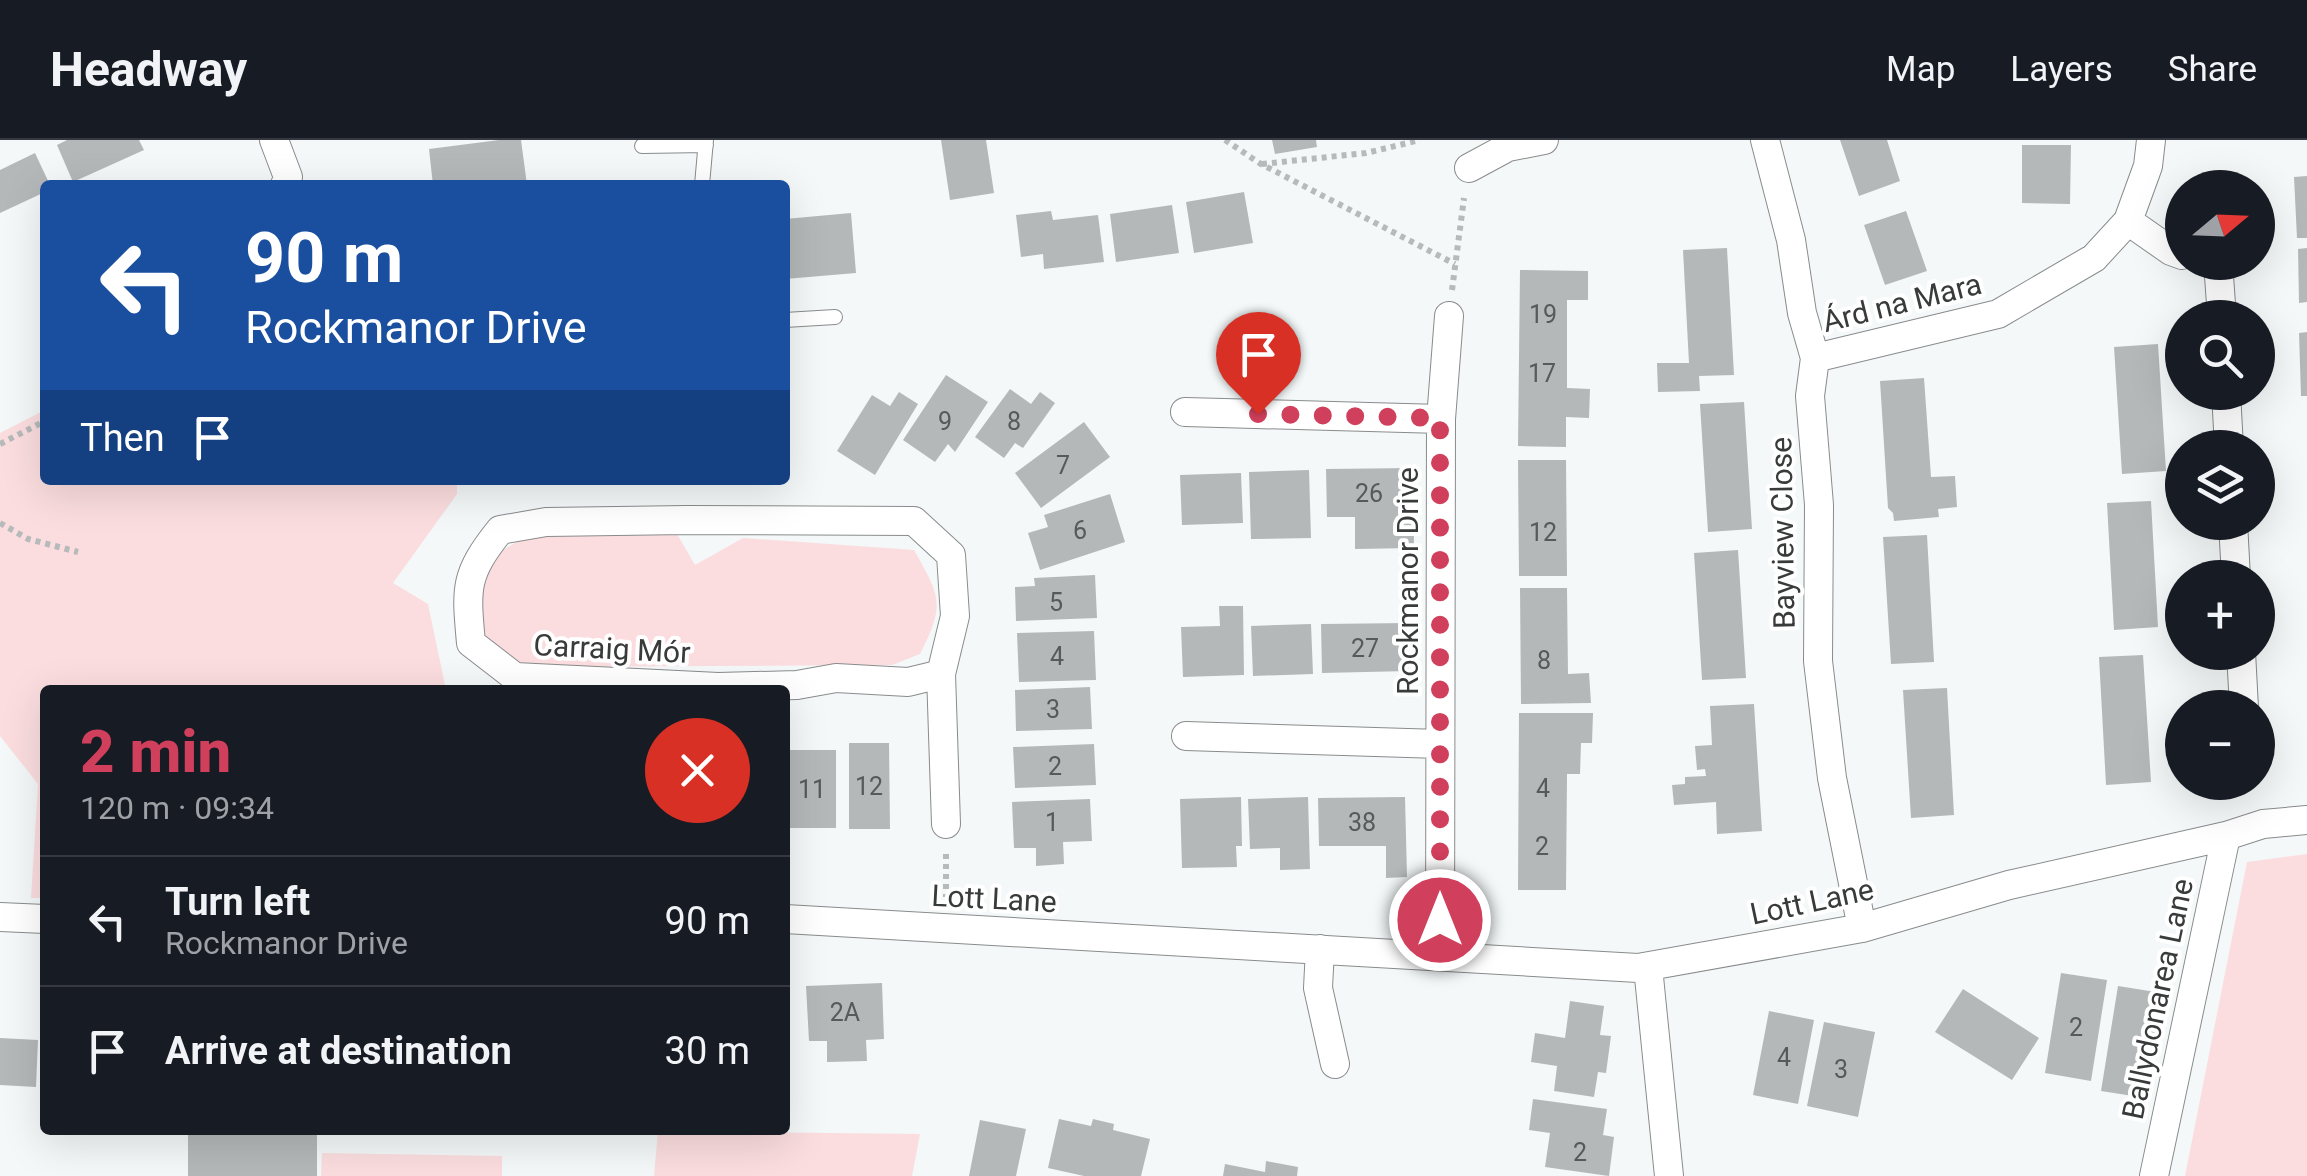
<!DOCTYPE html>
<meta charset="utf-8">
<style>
:root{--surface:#171b24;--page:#242831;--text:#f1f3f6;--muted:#9ea1a6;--line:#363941;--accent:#d03f5b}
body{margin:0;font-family:Roboto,sans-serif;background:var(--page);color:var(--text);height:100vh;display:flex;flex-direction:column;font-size:38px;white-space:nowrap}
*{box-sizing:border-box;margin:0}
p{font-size:32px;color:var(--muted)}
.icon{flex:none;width:55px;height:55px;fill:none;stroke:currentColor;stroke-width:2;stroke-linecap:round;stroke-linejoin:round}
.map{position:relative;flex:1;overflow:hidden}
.panel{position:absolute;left:40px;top:545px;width:750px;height:450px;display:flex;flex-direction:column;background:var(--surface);border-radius:10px;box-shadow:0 10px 40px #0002}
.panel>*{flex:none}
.hud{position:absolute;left:40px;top:40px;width:750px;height:305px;border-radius:10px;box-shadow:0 10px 40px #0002;background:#1a4fa0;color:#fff;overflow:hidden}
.needle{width:65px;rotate:71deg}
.tools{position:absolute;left:2165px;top:30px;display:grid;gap:20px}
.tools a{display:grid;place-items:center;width:110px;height:110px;border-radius:50%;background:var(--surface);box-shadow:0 10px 40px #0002;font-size:50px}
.pin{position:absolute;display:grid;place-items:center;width:85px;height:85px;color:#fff;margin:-102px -42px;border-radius:50% 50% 50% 0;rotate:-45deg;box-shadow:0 0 10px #0007}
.pin .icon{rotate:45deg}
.me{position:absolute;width:110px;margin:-55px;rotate:0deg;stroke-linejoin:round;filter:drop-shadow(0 0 8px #0008)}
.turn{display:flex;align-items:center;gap:35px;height:210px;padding:0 40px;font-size:45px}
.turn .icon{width:130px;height:130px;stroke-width:2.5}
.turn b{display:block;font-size:70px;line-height:85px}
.then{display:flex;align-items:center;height:95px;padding:0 40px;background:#0003;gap:20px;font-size:38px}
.round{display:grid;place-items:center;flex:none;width:105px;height:105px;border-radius:52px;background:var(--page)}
.overview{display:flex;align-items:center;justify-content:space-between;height:170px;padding:0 40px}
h1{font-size:60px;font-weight:800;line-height:75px;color:var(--accent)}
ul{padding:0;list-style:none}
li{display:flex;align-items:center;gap:30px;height:130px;padding:0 40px;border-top:2px solid var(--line)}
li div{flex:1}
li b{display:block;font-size:38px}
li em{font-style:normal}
header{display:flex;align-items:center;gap:60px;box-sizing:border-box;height:140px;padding:0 50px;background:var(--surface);border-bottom:2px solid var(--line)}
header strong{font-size:48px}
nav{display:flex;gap:55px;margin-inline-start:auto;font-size:35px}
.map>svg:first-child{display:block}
.green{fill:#fbdddf}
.building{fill:#b4b8b8}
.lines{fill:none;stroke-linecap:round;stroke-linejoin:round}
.lane-casing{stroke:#898c8c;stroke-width:16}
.street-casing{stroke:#898c8c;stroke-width:30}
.path{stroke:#b7baba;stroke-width:6;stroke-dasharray:5 5;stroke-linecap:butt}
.lane{stroke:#fff;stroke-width:14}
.street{stroke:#fff;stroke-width:28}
.route{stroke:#d03f5b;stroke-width:18;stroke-dasharray:0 32.4}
.labels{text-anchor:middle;stroke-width:8;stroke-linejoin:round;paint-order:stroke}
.number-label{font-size:25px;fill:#585a5a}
.street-label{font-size:30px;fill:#393a3a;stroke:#fff}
</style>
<header>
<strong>Headway</strong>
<nav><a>Map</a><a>Layers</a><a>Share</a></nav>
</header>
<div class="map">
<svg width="2307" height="1036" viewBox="0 0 2307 1036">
<rect width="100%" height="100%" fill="#f4f8f8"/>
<path class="green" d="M45,270V340H457V354L393,443L428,464L446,550H45V758H31L38,644L0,596V293Z
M677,394L695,425L743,398L914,410C941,458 945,464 920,514L892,525L527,527C512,519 492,511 484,494C481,488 482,477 481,470C477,428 494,409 534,395Z
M2307,714V1036H2185L2247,722Z
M658,991L920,994L912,1036H654Z
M322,1013L502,1016V1036H321Z"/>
<path class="building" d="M67,0H139L144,10L73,42L57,5Z
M499,0H521L527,45H433L429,9Z
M941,0H986L994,53L950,60Z
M1272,0H1316L1317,7L1275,14Z
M1840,0H1887L1900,41L1859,56Z
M2022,5H2071L2070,64L2022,63Z
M35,13L50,45H45V52L0,73V30Z
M2307,36V98H2297L2294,37Z
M1244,52L1253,103L1194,113L1186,62Z
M1172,65L1179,113L1116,122L1110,74Z
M1051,71L1053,80L1098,75L1104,122L1044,129L1043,114L1021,117L1016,75Z
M1906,71L1927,131L1885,145L1864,85Z
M851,73L856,133L785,139V79Z
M1727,108L1734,235L1699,236L1700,251L1658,252L1657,223H1689L1683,110Z
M2307,108V162L2299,163L2298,109Z
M1520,130L1588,131V160H1567V248L1590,249L1589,278L1566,277V307L1518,306Z
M2307,192V256H2301L2299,193Z
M2158,204L2166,331L2122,334L2114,207Z
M946,235L988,262L955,312L948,304L935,322L903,300Z
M1924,238L1931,337L1955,336L1957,367L1938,369L1939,377L1894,381L1893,373L1888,368L1880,241Z
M1010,249L1031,264L1040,252L1055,263L1023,308L1015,303L1004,318L975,297Z
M899,252L918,264L875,335L837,311L872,255L890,266Z
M1744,262L1752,389L1708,392L1700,264Z
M1084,282L1110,317L1041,368L1015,333Z
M1518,320H1566L1567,436H1519Z
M1413,328L1414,408L1355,409V377H1327L1326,329Z
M1309,330L1311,398L1251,399L1249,332Z
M1241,333L1243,383L1182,385L1180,335Z
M1110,354L1125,402L1040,430L1028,393L1048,387L1044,375Z
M2151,361L2158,487L2114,490L2107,363Z
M1927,395L1934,522L1891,524L1883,397Z
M1738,410L1746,538L1702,540L1694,413Z
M1095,435L1097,478L1016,481L1015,447L1035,446L1034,438Z
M1520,448H1567L1568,534L1589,533L1591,563L1521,564Z
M1219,466H1243L1244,535L1183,537L1181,487L1220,486Z
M1408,483L1409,531L1322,533L1321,484Z
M1311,484L1313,534L1253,536L1251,486Z
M1094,491L1096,540L1019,542L1017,493Z
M2143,515L2151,642L2106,645L2099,517Z
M1090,547L1092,589L1016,591L1015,550Z
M1947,548L1954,675L1911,678L1903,550Z
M1754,564L1762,691L1717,694L1716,662L1674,665L1672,645L1685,644V637L1706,636L1705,629L1697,630L1695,606L1712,605L1710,566Z
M1519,573H1593L1592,603H1581L1580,634H1567L1566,750H1518Z
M849,603H889L890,689H849Z
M1094,604L1096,645L1015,648L1013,607Z
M789,610H836V688H789Z
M1241,657L1242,706H1236L1237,727L1182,728L1180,659Z
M1308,657L1310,729L1280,730V708L1250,709L1248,659Z
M1405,657L1407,737L1386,738V706H1319L1318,658Z
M1090,659L1092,701L1063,702L1064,724L1036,726V708H1014L1012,662Z
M2061,833L2107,840L2091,941L2045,933Z
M882,843L884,899L866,900L867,921L827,922V901H809L806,846Z
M2118,846L2162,853L2146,958L2101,951Z
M1963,849L2039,898L2012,940L1935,892Z
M1570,861L1604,866L1600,895L1611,896L1606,933L1598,932L1594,957L1554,951L1557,926L1531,922L1535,893L1565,898Z
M1769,871L1814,880L1798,964L1753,955Z
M1824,882L1875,892L1858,977L1807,966Z
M0,898L38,900L36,947L0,945Z
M1533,959L1607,969L1603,995L1614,997L1609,1036L1545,1027L1550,993L1529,990Z
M1059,979L1091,986L1093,979L1114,984L1113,990L1150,999L1141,1036H1084L1048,1028Z
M980,980L1026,989L1016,1036H969Z
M188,990H317V1036H188Z
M1266,1021L1298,1027L1297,1036H1223L1225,1024L1265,1032Z"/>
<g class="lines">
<defs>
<path id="lane" d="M642,6L706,5
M702,45L706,0
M785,180L835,177"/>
<path id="street" d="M274,0L288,37L285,45
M1765,0L1791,100L1802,173L1815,218L1810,256L1819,365L1818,521L1832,638L1862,788
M1469,28L1508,7L1544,0
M2217,47V48
M2128,81L2171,111L2182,115
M2218,122L2222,178
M1815,218L1998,174L2094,118L2128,81L2148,26L2151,0
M2226,252L2229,308
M1185,272L1441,279
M686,380L914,381L951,415L955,476L941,534L908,542L836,538L797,545L718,547L515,537L471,503C466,448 464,435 500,390L546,382Z
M2233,382L2236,438
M2241,512L2244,568
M941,534L946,684
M1186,596L1440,604
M0,777L45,779
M785,779L1638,828L1862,788L2009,745L2226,696L2263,684L2307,680
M1320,809L1318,848L1335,924
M1440,815L1441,279L1449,176
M1648,827L1669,1036
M2154,1036L2226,696"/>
</defs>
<use href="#lane" class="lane-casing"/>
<use href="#street" class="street-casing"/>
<path class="path" d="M1225,0L1261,24L1455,124
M1262,24L1366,13L1420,0
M1452,150L1464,58
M0,304L45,281
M0,383L28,399L78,412
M946,714V757"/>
<use href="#lane" class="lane"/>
<use href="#street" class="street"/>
</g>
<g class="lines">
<path class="route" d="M1258,274L1440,278V780"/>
</g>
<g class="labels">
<g class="number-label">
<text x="1543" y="183">19</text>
<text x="1542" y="242">17</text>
<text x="945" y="290">9</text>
<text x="1014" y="290">8</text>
<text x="1063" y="334">7</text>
<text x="1369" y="362">26</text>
<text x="1080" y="399">6</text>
<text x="1543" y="401">12</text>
<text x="1056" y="471">5</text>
<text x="1365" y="517">27</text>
<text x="1057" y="525">4</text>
<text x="1544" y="529">8</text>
<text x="1053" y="578">3</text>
<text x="1055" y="635">2</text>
<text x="869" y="655">12</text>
<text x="1543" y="657">4</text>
<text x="812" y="658">11</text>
<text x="1052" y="691">1</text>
<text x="1362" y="691">38</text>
<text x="1542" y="715">2</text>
<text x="845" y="881">2A</text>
<text x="2076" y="896">2</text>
<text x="1784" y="926">4</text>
<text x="1841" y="938">3</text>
<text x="1580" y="1021">2</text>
</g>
<g class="street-label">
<text transform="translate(1902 163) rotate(-14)" y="10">Árd na Mara</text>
<text transform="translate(1783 393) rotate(-91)" y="10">Bayview Close</text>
<text transform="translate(1408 441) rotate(-90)" y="10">Rockmanor Drive</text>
<text transform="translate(612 509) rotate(3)" y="10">Carraig Mór</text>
<text transform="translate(994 759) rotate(3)" y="10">Lott Lane</text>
<text transform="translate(1812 762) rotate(-12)" y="10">Lott Lane</text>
<text transform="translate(2158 859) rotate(-78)" y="10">Ballydonarea Lane</text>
</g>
</g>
</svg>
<div class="tools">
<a><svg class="needle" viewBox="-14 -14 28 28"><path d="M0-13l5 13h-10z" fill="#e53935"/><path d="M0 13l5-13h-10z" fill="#9ea1a6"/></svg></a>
<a><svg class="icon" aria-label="search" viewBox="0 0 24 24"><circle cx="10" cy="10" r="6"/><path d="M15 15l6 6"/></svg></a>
<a><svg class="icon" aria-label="layers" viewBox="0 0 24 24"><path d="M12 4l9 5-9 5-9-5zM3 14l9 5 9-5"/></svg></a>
<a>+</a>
<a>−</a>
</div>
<div class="pin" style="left:1258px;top:274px;background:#d93025"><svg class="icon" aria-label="arrive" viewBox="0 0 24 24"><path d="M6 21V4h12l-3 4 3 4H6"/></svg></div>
<svg class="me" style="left:1440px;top:780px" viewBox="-20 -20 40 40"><circle r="17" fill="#d03f5b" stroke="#fff" stroke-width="3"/><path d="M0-11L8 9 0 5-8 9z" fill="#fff"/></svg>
<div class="hud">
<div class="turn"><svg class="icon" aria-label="left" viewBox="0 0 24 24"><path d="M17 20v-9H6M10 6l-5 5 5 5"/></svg><div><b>90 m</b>Rockmanor Drive</div></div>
<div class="then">Then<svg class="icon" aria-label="arrive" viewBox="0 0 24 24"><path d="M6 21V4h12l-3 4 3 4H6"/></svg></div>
</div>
<section class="panel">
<div class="overview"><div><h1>2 min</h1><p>120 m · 09:34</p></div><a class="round" style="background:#d93025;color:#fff"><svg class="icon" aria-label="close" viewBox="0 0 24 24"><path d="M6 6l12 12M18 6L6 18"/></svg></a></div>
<ul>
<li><svg class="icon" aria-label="left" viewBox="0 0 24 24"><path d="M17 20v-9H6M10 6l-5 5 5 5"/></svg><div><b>Turn left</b><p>Rockmanor Drive</p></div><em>90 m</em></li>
<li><svg class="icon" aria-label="arrive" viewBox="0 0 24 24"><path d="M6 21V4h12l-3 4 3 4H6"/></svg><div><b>Arrive at destination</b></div><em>30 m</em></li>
</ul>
</section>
</div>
